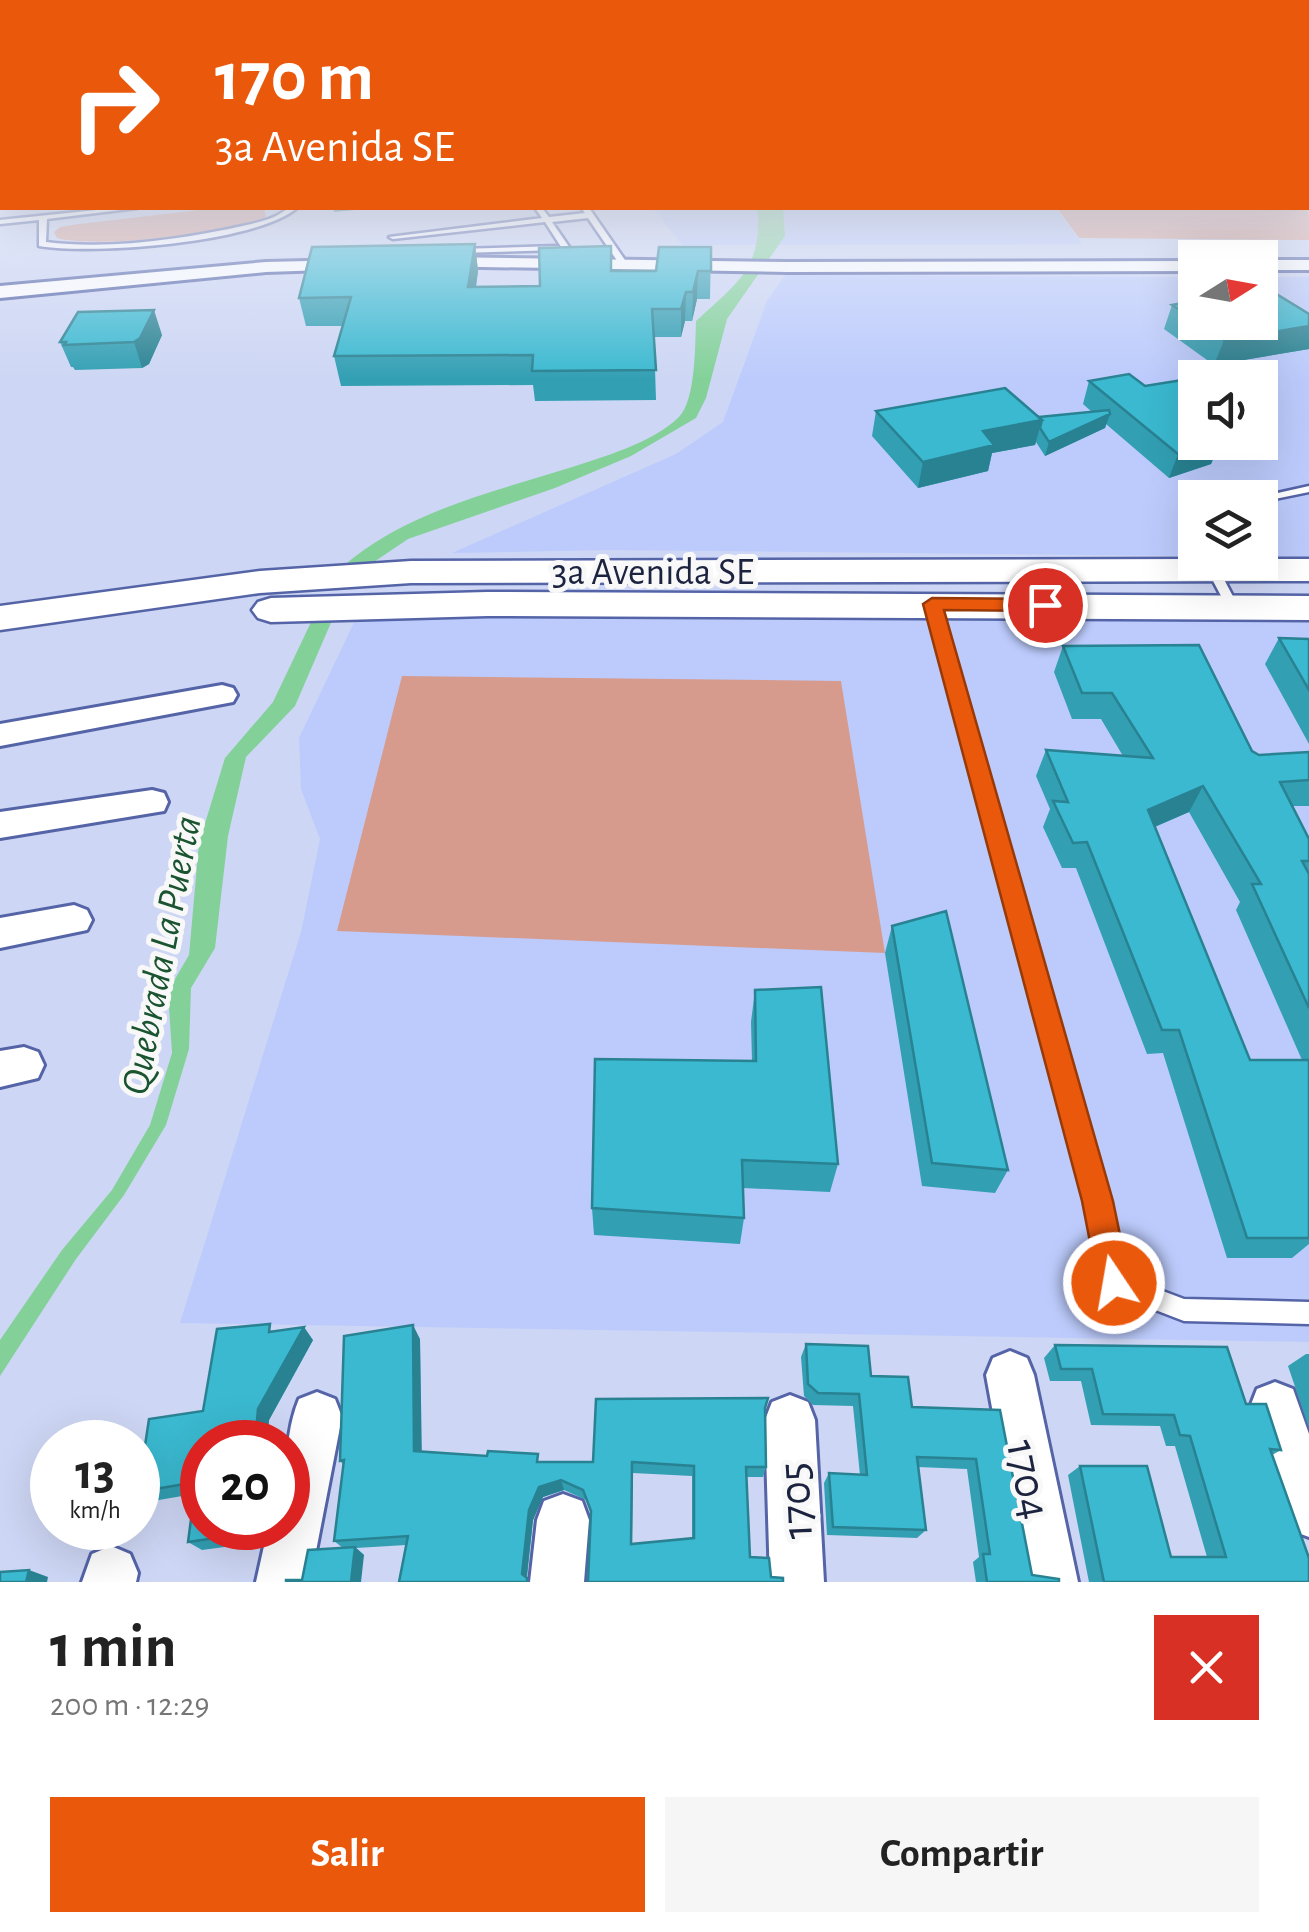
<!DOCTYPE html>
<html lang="es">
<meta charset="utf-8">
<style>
:root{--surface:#fff;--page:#f6f6f6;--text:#222;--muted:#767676;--accent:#ea580c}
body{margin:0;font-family:"Alegreya Sans",sans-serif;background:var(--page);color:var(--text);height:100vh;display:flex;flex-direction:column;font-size:38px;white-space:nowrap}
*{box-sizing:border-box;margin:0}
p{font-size:32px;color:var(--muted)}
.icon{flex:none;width:55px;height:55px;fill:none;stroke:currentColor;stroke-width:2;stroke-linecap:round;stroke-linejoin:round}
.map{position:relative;height:1582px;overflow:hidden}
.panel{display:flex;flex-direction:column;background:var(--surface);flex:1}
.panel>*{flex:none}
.hud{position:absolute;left:0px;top:0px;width:1310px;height:210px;box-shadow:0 10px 40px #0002;background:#ea580c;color:#fff;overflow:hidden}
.needle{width:65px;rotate:79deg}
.tools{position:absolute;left:1178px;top:240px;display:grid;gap:20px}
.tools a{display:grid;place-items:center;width:100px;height:100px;border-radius:0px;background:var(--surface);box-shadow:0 10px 40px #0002;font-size:50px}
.speed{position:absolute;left:30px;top:1420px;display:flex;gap:20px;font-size:50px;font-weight:700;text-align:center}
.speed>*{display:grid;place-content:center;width:130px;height:130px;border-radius:50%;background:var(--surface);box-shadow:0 10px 40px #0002;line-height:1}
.speed small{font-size:25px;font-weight:400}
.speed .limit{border:15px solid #d22;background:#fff;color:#111}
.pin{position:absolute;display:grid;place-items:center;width:85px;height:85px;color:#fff;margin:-42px;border:5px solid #fff;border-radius:50%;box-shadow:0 2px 10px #0007}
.me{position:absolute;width:110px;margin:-55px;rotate:348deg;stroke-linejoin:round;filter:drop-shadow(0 0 8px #0008)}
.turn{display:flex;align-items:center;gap:35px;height:210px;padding:0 50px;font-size:45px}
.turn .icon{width:130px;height:130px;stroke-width:2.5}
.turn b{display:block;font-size:70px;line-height:85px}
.round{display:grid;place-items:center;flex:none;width:105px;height:105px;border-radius:0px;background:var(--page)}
.overview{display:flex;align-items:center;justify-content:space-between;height:170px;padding:0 50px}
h1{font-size:60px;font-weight:600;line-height:75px}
.cta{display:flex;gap:20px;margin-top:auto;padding:20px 50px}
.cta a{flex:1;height:115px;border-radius:0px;background:var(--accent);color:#fff;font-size:40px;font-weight:600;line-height:115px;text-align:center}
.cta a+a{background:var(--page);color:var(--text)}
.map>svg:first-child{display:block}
.built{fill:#bccbfc;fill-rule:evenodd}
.green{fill:#d79b8e}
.water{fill:#83d199}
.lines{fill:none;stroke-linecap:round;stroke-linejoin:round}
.lane-casing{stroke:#5464a7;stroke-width:5}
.street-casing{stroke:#5464a7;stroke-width:6}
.secondary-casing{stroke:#5464a7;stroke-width:5}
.lane{fill:#fff;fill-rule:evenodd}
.street{fill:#fff;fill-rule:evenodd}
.secondary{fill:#fff;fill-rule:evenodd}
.wall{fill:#329fb3;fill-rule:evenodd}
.shaded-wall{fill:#298292}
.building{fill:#3ab9d0;stroke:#298292;stroke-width:2.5;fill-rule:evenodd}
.route{fill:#ea580c;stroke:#983908;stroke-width:2.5}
.labels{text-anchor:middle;stroke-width:10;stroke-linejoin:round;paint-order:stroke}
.street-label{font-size:38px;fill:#1c233f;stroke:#f8f8f8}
.water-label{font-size:40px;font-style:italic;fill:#1b5430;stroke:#f8f8f8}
.near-street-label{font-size:45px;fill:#1c233f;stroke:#f8f8f8}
</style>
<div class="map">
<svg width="1309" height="1582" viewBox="0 0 1309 1582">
<rect width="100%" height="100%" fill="#cdd6f4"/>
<path class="built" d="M653,208H1056L1082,244L682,245Z
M785,275L1195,277V322H1260V277H1309V557H1260V498H1195V556L608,550L452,553L676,454L723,422L767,301ZM1195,378H1260V442H1195Z
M358,614L1309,618V1342L180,1323L301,932L320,839L301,789L299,738Z"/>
<path class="green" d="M1308,164L1309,240L1079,238L1057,208H1308Z
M216,208H264L266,217C225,233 100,249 57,238L54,232L60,227L79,224Z
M402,676L841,681L885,953L337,931Z"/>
<path class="water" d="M757,208H783L785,236L727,319L706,398L696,418L631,456L555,488L408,539L353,576L341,568C405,512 489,493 569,468C603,457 652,443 679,417C696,400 695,344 696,321C736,284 764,267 757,208Z
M313,618H333L295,706L246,757L228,836L215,948L191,988L189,1049L166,1125L124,1195L76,1259L0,1376V1340L62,1250L112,1190L150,1125L172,1053L168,991L189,955L199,843L225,758L273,702Z"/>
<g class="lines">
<defs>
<path id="lane" d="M1308,159H1309V163H1308Z
M0,183H2V199H0Z
M116,208H137L47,219L46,242C109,250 185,239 247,225C256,223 268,220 276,216C285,212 286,207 297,208C255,243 94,255 39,246V220L0,224V220Z
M535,208H542L549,217L585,213L582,209L589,208L627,263L620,265L588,218L552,222L574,254L570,256H567L545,222L393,239L389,237L542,218Z
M556,246H559V250L459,253L455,251L459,249Z
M1309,486V492L1260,502V498H1255Z
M1203,562H1215L1239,608L1237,611H1229Z
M932,600L938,604L1107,1201L1123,1276L1184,1299L1309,1302V1324L1184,1321L1106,1291L1087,1201L926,604Z"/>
<path id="street" d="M433,257L788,262L1195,261V271L788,272L427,266L424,262Z
M349,260L358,265L355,269L266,272L0,298V286L266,262Z
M1260,260H1309V270H1260Z
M222,685L233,688L237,695L233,702L0,746V724Z
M152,790L164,793L168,802L164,811L0,838V812Z
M74,905L87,910L92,920L87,930L0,948V918Z
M24,1047L38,1052L44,1065L38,1078L0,1087V1051Z
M1010,1351L1027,1358L1034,1375L1078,1582H1024L986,1375L993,1358Z
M1275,1382L1293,1389L1309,1434V1537L1290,1530L1250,1407L1257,1389Z
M317,1392L335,1399L342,1417L310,1582H256L268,1528H288C288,1483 282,1440 299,1399Z
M790,1395L808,1402L815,1420L824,1582H770L765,1420L772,1402Z
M563,1494L582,1501L589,1520L584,1582H530L537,1520L544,1501Z
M111,1546L130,1554L138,1573L136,1582H82L92,1554Z"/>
<path id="secondary" d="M1195,559V562H1260V559H1309V581L411,583L260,593L0,630V606L260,571L411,561Z
M487,592L1309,596V620L487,616L271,622L258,618L252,610L258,602L271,598Z"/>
</defs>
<use href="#lane" class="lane-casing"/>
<use href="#street" class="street-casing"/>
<use href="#secondary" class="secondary-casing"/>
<use href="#lane" class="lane"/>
<use href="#street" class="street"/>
<use href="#secondary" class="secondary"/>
</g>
<path class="wall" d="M475,244L478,271L476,287L540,286L612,271H656L711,247L710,299H697L692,321H685L681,337H654L656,400L535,401L533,385L341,386L334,356L343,326H306L299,298Z
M1195,301V322H1260L1309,314V349L1214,365L1164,329L1172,305Z
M162,335L149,364L142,368L75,370L73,367H71L60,342Z
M1089,381L1195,442H1220L1211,464L1169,478L1106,424L1105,428L1045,456L1036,442L1035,445L992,453L988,471L918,488L872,436L876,411L1039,417L1092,412L1083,404Z
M1279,638L1309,639V744L1265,664Z
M1063,646L1259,755L1309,752V806H1293L1309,839V1244L1292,1258H1227L1163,1053L1147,1054L1076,868H1062L1043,827L1050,809L1036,776L1046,750L1123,756L1101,719H1072L1054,672ZM1189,812L1240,902L1236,910L1302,1060H1250L1155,827Z
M892,926L1008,1170L995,1193L922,1186L885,953Z
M755,990L838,1164L830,1192L743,1188L744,1218L740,1244L594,1235L592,1208L752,1061L751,1022Z
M276,1331L313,1340L269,1420L267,1442H202L264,1528L261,1542L202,1550L188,1542L194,1494L153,1501L138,1492L203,1411Z
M420,1339L421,1451L541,1462H593L765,1411L766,1467L763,1477H747L750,1557L588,1582L591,1514L586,1500L564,1490L543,1497L533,1520L527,1578L406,1545L356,1548L364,1555L302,1580L343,1548L334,1541L344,1465L340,1461ZM633,1473L692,1476V1538L632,1544Z
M806,1344L871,1376L912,1407L1000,1410L1032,1575L1059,1582H976L973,1562L979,1557L967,1469L918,1467L926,1530L917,1538L827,1535L824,1483L829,1473L860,1475L853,1406L813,1405L804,1396L801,1357Z
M1055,1345L1246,1404L1281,1450L1272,1455L1309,1582H1089L1068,1475L1080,1466L1171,1557H1207L1175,1446H1166L1160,1426L1091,1425L1081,1381H1050L1044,1358Z
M1306,1354H1309V1428L1288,1366Z"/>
<path class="shaded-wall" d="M333,208H376L334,212Z
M475,244L478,271L472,315L468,287Z
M698,271L697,299L692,321L693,292Z
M686,292L685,321L681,337V309Z
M154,310L162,335L149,364L142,368L134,342Z
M1309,326V349L1214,365L1224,340Z
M1110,414L1105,428L1045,456L1049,442Z
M1042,420L1035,445L992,453L988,471L918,488L923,462L983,431Z
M1214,442H1220L1211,464L1169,478L1178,454Z
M1203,786L1189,812L1135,835L1148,810Z
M413,1325L420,1339L422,1462L414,1451Z
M304,1327L313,1340L269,1420L267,1442H255L258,1409Z
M561,1480L564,1490L543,1497L533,1520L526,1582L522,1574L529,1510L539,1487Z
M251,1528H264L261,1542L249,1533Z
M355,1547L364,1555L361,1582H351Z
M29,1570L48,1577L47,1582H26Z"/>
<path class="building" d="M475,244L468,287L540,286L539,248L611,246V271H656L659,247H711V271H698L693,292H686L681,309H652L656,370L532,371L533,355L334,356L351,297L299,298L312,247Z
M1270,290L1309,314V326L1224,340L1199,322H1260V292Z
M1195,301V320L1172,305Z
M154,310L140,338L134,342L64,345L66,342H60L78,312Z
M1129,374L1145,386L1195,378V416L1189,418L1195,422V442H1214L1178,454L1089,381Z
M1005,388L1042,420L983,431L994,445L923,462L876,411Z
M1109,410L1110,414L1049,442L1040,428L1042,420L1039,417Z
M1279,638L1309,639V690Z
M1199,645L1252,751L1259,755L1309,752V780L1280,782L1309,839V861H1302L1309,874V1008L1252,884H1261L1203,786L1148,810L1250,1060H1309V1238H1247L1179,1030H1162L1087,842L1073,843L1053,801L1068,802L1046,750L1153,758L1112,693H1082L1063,646Z
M946,911L1008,1170L932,1163L892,926Z
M821,987L838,1164L742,1160L744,1218L592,1208L595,1059L756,1061L755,990Z
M270,1324L269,1332L304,1327L258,1409L255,1442H202V1528H251L249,1533L188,1542L196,1482L138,1492L149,1419L203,1411L217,1329Z
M413,1325L414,1451L487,1456L488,1451L538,1454L537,1462H593L596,1399L768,1398L765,1408L766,1467H746L750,1557L769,1558L771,1577L783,1578V1582H588L591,1511L583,1490L561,1480L539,1487L529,1510L522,1574L527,1578V1582H399L408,1536L334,1541L344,1460L340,1461L344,1336ZM632,1462L694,1466V1538L631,1544Z
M806,1344L868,1346L871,1376L908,1377L912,1407L1000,1410L1032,1575L1059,1579V1582H987L983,1554H990L976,1459L917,1457L926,1530L833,1527L829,1473L867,1475L859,1394L818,1393L808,1384Z
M1055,1345L1227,1347L1246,1404H1266L1281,1450L1270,1449L1309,1558V1582H1104L1080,1466H1147L1171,1557H1226L1190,1436L1180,1435L1174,1415L1103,1414L1092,1369H1061Z
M355,1547L351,1582H286V1580H302L308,1550Z
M29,1570L26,1582H0V1572Z"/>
<linearGradient id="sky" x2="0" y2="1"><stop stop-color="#7fc0c8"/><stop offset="0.42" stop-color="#e8edfa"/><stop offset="1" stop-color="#e8edfa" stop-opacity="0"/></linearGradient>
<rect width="1309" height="380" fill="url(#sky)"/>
<path class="route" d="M932,598L1045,599L1055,605L1045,611L944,610L1113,1201L1130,1283L1126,1294L1114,1299L1103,1294L1098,1283L1082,1201L923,604Z"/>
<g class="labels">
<g class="street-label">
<text x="653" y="584">3a Avenida SE</text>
</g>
<g class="water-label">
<text transform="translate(160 955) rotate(-79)" y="14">Quebrada La Puerta</text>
</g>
<g class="near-street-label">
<text transform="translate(1030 1479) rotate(79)" y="16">1704</text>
<text transform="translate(794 1501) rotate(-93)" y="16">1705</text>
</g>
</g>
</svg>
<div class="tools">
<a><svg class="needle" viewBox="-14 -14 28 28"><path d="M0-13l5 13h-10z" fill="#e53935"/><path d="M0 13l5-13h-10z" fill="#767676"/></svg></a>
<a><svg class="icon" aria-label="sound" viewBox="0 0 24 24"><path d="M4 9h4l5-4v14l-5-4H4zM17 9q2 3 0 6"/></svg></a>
<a><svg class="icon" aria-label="layers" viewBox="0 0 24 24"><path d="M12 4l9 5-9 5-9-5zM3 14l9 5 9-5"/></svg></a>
</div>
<div class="speed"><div>13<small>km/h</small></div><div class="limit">20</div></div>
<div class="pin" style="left:1045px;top:605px;background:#d93025"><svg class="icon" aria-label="arrive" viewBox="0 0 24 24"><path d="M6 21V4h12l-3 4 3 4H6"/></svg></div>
<svg class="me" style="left:1114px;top:1283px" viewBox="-20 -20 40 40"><circle r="17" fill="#ea580c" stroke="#fff" stroke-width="3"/><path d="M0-11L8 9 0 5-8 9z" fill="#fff"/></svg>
<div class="hud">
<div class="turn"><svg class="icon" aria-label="right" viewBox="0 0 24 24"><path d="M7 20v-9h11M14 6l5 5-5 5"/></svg><div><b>170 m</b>3a Avenida SE</div></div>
</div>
</div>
<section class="panel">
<div class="overview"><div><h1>1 min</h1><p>200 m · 12:29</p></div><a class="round" style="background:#d93025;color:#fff"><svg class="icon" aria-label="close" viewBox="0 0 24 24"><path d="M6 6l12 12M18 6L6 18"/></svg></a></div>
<div class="cta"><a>Salir</a><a>Compartir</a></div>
</section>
